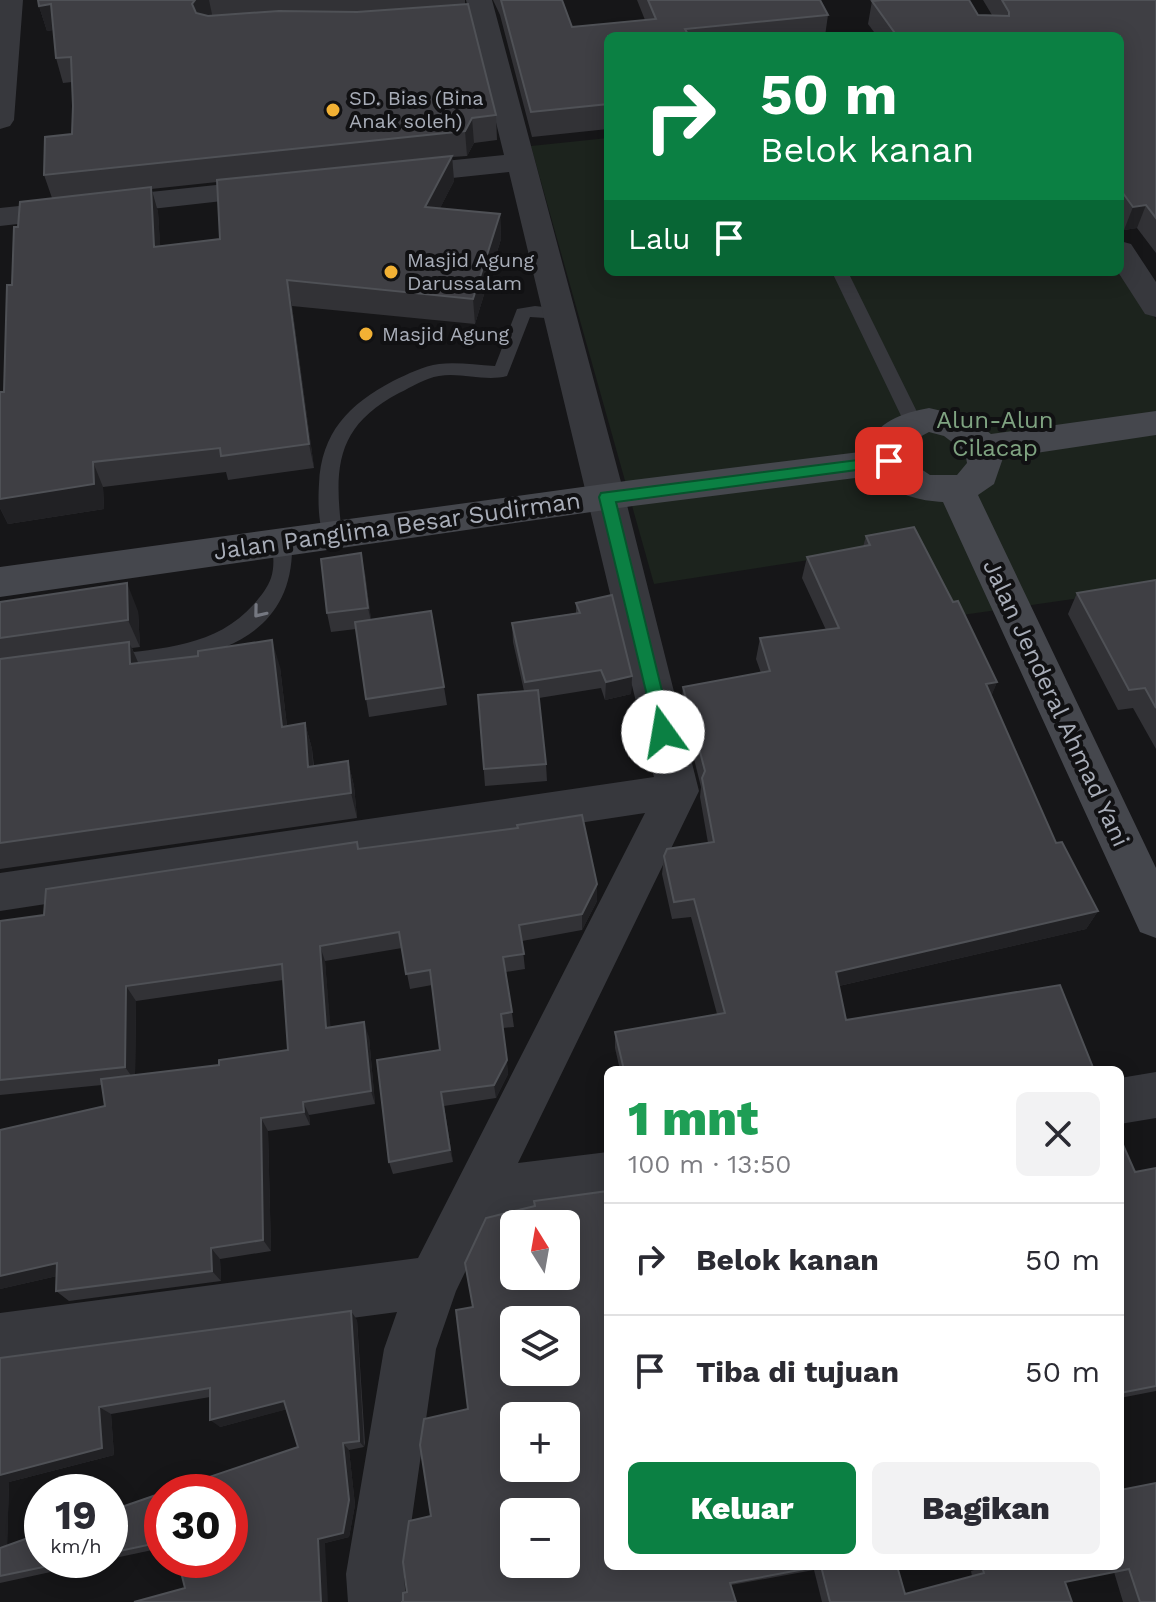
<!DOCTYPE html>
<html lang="id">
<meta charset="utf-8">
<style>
:root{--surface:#fff;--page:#f2f2f3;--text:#2b2b33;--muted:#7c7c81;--line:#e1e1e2;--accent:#0b8043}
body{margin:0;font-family:"Work Sans",sans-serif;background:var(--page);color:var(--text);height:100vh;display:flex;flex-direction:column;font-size:30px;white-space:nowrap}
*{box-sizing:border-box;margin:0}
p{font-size:26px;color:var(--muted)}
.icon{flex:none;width:44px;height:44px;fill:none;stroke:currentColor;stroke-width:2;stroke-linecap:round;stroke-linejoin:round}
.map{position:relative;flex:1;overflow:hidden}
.side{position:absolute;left:604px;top:1066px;width:520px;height:504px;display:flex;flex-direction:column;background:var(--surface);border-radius:12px;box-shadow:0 4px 20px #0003}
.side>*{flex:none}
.top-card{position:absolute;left:604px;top:32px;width:520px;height:244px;border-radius:12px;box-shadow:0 4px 20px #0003;background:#0b8043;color:#fff;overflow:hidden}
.needle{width:52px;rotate:349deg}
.controls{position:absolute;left:500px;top:1210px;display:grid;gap:16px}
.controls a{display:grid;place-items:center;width:80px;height:80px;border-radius:12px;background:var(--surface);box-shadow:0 4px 20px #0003;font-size:40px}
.speed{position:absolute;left:24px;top:1474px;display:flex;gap:16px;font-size:40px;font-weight:700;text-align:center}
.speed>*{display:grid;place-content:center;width:104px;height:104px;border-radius:50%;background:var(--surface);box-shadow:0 4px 20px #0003;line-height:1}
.speed small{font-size:20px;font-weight:400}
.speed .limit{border:12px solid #d22;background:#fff;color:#111}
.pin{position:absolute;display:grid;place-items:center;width:68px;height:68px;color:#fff;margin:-34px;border-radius:16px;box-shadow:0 4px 12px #0006}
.me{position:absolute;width:88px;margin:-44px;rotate:347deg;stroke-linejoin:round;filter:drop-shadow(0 0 6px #0008)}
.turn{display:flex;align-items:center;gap:28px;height:168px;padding:0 24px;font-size:36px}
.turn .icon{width:104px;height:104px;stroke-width:2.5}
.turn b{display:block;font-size:56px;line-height:68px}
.then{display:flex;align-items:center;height:76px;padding:0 24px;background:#0003;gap:16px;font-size:30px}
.round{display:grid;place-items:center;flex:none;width:84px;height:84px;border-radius:12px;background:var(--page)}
.summary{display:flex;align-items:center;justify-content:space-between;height:136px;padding:0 24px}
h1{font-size:48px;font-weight:800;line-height:60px;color:#1e9e55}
.action{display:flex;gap:16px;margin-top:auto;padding:16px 24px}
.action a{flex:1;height:92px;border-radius:12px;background:var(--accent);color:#fff;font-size:32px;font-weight:800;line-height:92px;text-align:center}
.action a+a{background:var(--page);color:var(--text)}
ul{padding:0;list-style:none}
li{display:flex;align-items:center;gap:24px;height:112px;padding:0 24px;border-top:2px solid var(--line)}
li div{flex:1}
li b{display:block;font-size:30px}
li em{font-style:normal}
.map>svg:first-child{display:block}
.green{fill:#1c231d}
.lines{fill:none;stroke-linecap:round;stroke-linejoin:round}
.lane{fill:#37383d;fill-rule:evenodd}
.street{fill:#37383d;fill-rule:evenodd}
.secondary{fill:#45474d;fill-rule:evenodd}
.wall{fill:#323236;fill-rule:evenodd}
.shaded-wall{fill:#212124}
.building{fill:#3f3f44;stroke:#4f5156;stroke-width:2;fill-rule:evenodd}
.oneway{stroke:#757881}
.route{fill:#0b8043;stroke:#07532c;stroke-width:2}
.poi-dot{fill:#f2b134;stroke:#111113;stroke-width:3}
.labels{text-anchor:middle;stroke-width:8;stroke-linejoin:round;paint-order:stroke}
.far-poi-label{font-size:20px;fill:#a8adb8;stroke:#111113;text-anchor:start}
.park-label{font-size:24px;fill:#7fa381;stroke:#111113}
.street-label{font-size:24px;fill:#a8adb8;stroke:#111113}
</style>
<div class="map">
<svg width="1156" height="1602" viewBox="0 0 1156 1602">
<rect width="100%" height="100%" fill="#161618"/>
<path class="green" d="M608,138V272H1120V264L1156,320V587L913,622L880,549L654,584L531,146Z"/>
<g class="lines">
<path class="lane" d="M832,272H848L922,422L919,426H907L904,422Z
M535,306L561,309L569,314L561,319L530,317L507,376C485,382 461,372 439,376C425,378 412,387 399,393C335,427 334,468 342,534L339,539H325C318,525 318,501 319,484C321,433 349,404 393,381C408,374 423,366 439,364C457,362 476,365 495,366L517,309Z
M282,534L292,541C296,651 192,661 108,671L101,669L98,663L101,657L108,655C162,648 216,647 254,604C261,596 268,587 271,578C275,566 273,553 272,541Z"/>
<path class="street" d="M0,0H23L14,120L10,126L0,129Z
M466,0H492L625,497L699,791L518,1163L608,1152V1200L492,1216L456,1291L436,1349L404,1574L406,1602H348L346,1574L384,1349L397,1312L0,1365V1313L418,1258L645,813L0,911V873L654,777L509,172L395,184L385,181L380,175L385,169L395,166L504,155Z
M273,179L284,182L288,188L284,194L0,226V208Z
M1120,241L1131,244L1156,282V317L1145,314L1118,272Z
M1156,1072V1118L1120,1124V1078Z"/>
<path class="secondary" d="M929,408L968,417L991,434L1156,411V435L1003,458L994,484L978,495L1156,868V938L1140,932L943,502C921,501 893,495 879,475L633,506L0,597V567L633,480L868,451C874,421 903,413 929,408ZM929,432L944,436L965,452L967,463L957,475H930L906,459L905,445Z"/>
</g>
<path class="wall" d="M38,0H465V4L496,115L497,140L474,143L467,156L452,157L454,181L440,208L500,214L501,239L475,324L292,306L314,468L228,480L226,472L103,487L104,509L8,524L0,508V392H4L12,285L18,227L52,198L44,175L72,134V82L63,83L56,58L53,30L47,31L39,6ZM217,182L220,239L160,246L158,212L151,189Z
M493,0H562L572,27L645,20L637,0H820L828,15L825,36H608V129L532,137L500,15Z
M983,0H1155L1156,1V253L1137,228L1124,230L1120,224V36H877L868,24L872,1L978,15H992Z
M866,536L953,602L997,682L991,696L1056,843L1098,911L1086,929L839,986L846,1020L1094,1070H620L615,1048V1032L717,1014L691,917L672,919L662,874L664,856L708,843L700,797L701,787L681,707L683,687L761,673L756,659L760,638L826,630L802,578L807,557L863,547Z
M365,573L371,620L444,687L447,705L369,717L366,699L356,629L331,632L327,613Z
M1156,580V749L1133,708L1118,710L1068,614L1077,593Z
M0,602L138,611L140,647L132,648L138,663L280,667L287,726L305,723L312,749L314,766L348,761L354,786L357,818L0,869Z
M576,603L632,676L631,694L605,700L601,688L539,698L546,764L547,781L485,786L478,695L524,691L513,642L512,623L576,613Z
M359,849L597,884V901L582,930L522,941L525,969L506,972L514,1027L503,1028L508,1074L496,1098L444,1106L453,1162L393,1174L389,1162L440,1050L432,985L410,989L402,948L325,961L330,1028L369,1037L375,1104L309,1115L310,1125L268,1131L271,1251L220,1259L221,1281L69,1301L56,1291L57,1276L0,1289V1130L105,1106L102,1085L0,1095V921L44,915ZM283,980L288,1050L219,1065L135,1075L136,1001Z
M1120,1138L1135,1172L1156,1168V1391L1120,1398Z
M357,1320L365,1443L364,1447L349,1450L355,1505L349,1537L325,1543L185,1588L298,1447L287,1409L220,1427L210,1397L111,1414L114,1455L9,1482L7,1545L42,1560H106L0,1583V1358Z
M1120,1490L1156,1602H1123L1114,1572L1065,1582L1072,1602H822L814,1570L731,1585L608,1566H897L905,1594L972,1576L971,1571L987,1566H1120Z
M162,1493V1548L110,1559V1511Z"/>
<path class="shaded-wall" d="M195,0H209L213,19L198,28L192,4Z
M51,4L59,29L47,31L39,6Z
M472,118L474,143L467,156L465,131Z
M452,156L454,181L428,232L425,207Z
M151,187L158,212L162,272L154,247Z
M1146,205L1137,228L1124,230L1133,207Z
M500,214L501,239L475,324L473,299Z
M287,280L292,306L314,468L309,444Z
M93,462L103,487L104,509L8,524L0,508V499Z
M361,553L365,573L372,626L368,608Z
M127,583L138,611L140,647L128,620Z
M272,640L280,667L290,752L282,727Z
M129,642L141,669L130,664Z
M632,676L631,694L605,700L606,682Z
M997,682L989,702L986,684Z
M305,723L312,749L315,792L308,767Z
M348,761L354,786L357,818L351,793Z
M597,884V901L582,930V914Z
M1098,911L1086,929L830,988L836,972Z
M320,946L325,961L332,1043L326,1028Z
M126,986L136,1001L135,1081L125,1067Z
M364,1022L369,1037L375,1104L371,1091Z
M507,1060L508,1074L496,1098L494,1085Z
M441,1092L444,1106L453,1162L450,1150Z
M303,1102L309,1115L310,1125L304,1112Z
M261,1118L268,1131L271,1251L263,1240Z
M211,1248L220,1259L221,1281L212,1271Z
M57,1263L70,1273L0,1289V1276Z
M351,1311L357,1320L364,1447L359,1441Z
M284,1401L292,1408L220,1427L210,1420Z
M99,1407L111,1414L114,1455L9,1482L7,1554L0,1552V1475Z
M343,1443L349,1450L355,1505L349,1537L325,1543L328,1602H321L318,1539Z"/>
<path class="building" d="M38,0H195L192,4L196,13L208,16L279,11L357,12L468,4L496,115L472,118L465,131L44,175L45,137L72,134L73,106L71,57L56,58L51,4L39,6Z
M501,0H562L572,27L656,19L648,0H820L828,15L685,29L689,36H608V104L531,112Z
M882,0H969L978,15L1009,16V12L1002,0H1155L1156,1V218L1146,205L1133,207L1120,189V36H897L872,1Z
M452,156L425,207L500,214L473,299L287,280L309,444L221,456L220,448L93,462L94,484L0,499V392H4L7,285H12L14,227H18L20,202L151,187L154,247L220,239L217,180Z
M914,527L953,602L958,601L997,682L986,684L1056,843L1062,842L1098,911L836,972L846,1020L1060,985L1094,1070H624L615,1032L725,1013L694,899L674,902L664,856L667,849L714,842L702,778L705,771L683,687L770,671L760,638L839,628L807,557L870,545L866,536Z
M361,553L368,608L327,613L321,559Z
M1156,580V708L1145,688L1129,690L1077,593Z
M127,583L128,620L0,638V602Z
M612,595L632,676L606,682L601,670L525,682L512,623L580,613L576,603Z
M431,611L444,687L366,699L355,622Z
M272,640L282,727L305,723L308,767L348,761L351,793L0,843V659L129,642L130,664L198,656V651Z
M538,690L546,764L484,769L478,695Z
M582,815L597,884L582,914L519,925L524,954L503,957L512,1012L501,1014L507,1060L494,1085L441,1092L450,1150L389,1162L377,1060L440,1050L430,970L406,974L399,932L320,946L326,1028L364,1022L371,1091L303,1102L304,1112L261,1118L263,1240L211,1248L212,1271L56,1291L57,1263L0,1276V1130L105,1106L101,1079L219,1065V1060L288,1050L282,964L126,986L125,1067L0,1080V921L44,915L46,889L357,842L358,849L518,828L517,825Z
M1120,1138L1135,1172L1156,1168V1386L1120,1393Z
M608,1191V1566H897L905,1594L984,1573L982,1567L987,1566H1120V1490L1156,1483V1602H1140L1129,1569L1065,1582L1072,1602H830L821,1566L730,1583L736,1602H401H403V1593L407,1592L403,1562L409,1521L431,1516L420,1445L424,1419L468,1409L456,1310L473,1307L465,1263L486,1218L535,1206L534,1201ZM514,1224H566V1276H514ZM514,1320H566V1372H514ZM514,1416H566V1468H514ZM514,1512H566V1564H514Z
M351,1311L359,1437V1441L343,1443L349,1500L343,1533L318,1539L321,1602H134L185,1588L178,1560H230V1492H165L298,1447L284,1401L210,1420V1388L99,1407L102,1448L0,1475V1358Z
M162,1493V1542L110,1553V1511Z
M42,1533V1560H77L0,1576V1548Z"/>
<defs><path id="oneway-chevron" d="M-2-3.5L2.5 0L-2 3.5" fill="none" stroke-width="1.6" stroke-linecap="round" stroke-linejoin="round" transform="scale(2)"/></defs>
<use class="oneway" href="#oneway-chevron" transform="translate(259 612) rotate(129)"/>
<path class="route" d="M889,456L894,457V465L616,502L672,732L669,737H657L599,497L601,493Z"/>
<g class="poi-dot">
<circle cx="333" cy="110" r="8"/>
<circle cx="391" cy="272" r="8"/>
<circle cx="366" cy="334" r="8"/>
</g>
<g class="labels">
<g class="far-poi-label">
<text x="349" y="105">SD. Bias (Bina<tspan x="349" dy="23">Anak soleh)</tspan></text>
<text x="407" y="267">Masjid Agung<tspan x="407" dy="23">Darussalam</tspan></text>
<text x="382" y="341">Masjid Agung</text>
</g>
<g class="park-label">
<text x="995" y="428">Alun-Alun<tspan x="995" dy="28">Cilacap</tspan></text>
</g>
<g class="street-label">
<text transform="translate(397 526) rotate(-8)" y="8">Jalan Panglima Besar Sudirman</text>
<text transform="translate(1056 703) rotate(65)" y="8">Jalan Jenderal Ahmad Yani</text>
</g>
</g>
</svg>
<div class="controls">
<a><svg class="needle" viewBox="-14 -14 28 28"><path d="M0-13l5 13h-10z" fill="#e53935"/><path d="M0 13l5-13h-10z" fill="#7c7c81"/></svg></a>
<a><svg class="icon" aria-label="layers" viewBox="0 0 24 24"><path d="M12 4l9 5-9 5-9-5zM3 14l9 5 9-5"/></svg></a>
<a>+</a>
<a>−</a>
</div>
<div class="speed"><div>19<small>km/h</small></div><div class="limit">30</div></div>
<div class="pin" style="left:889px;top:461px;background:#d93025"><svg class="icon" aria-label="arrive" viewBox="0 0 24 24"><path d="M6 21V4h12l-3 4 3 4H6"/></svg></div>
<svg class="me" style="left:663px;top:732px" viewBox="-20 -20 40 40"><circle r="19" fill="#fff"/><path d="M0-13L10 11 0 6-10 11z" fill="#0b8043"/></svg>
<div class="top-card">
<div class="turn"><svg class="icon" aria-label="right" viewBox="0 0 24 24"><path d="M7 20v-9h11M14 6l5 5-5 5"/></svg><div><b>50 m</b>Belok kanan</div></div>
<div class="then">Lalu<svg class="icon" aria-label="arrive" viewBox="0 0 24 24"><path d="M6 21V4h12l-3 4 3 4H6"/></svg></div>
</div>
<section class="side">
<div class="summary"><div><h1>1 mnt</h1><p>100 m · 13:50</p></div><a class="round"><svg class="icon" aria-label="close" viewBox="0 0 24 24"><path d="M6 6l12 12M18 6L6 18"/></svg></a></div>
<ul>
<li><svg class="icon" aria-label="right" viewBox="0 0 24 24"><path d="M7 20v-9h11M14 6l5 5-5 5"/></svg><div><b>Belok kanan</b></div><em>50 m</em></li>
<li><svg class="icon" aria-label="arrive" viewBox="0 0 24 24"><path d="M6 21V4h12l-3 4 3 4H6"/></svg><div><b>Tiba di tujuan</b></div><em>50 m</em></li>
</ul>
<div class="action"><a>Keluar</a><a>Bagikan</a></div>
</section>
</div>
